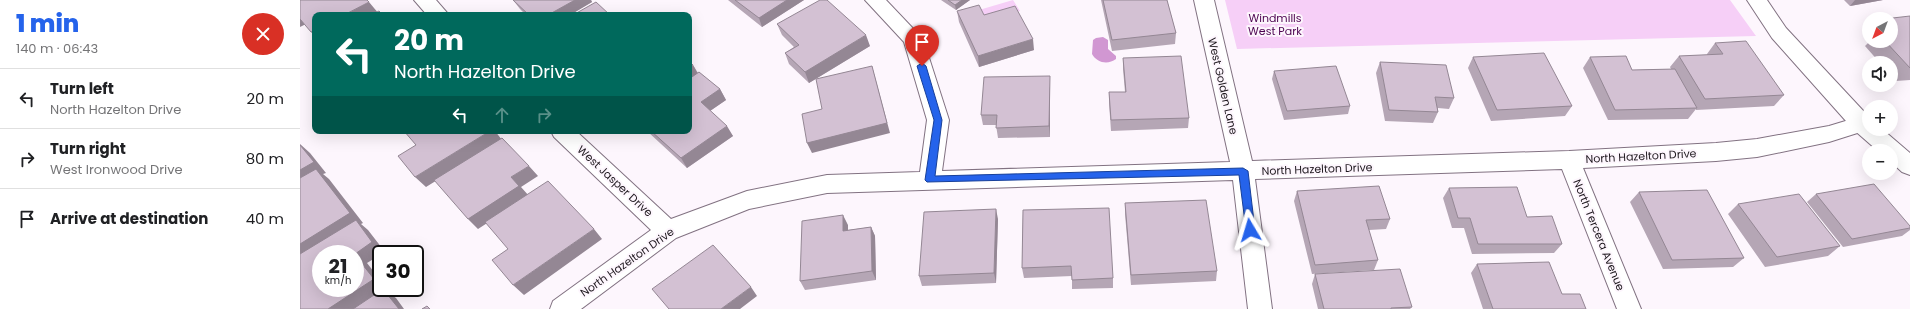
<!DOCTYPE html>
<meta charset="utf-8">
<style>
:root{--surface:#fff;--page:#f6f6f6;--text:#202124;--muted:#757577;--line:#e0e0e0;--accent:#2563eb}
body{margin:0;font-family:Poppins,sans-serif;background:var(--page);color:var(--text);height:100vh;display:flex;flex-direction:column;font-size:15px;white-space:nowrap}
*{box-sizing:border-box;margin:0}
p{font-size:13px;color:var(--muted)}
.icon{flex:none;width:22px;height:22px;fill:none;stroke:currentColor;stroke-width:2;stroke-linecap:round;stroke-linejoin:round}
.map{position:relative;flex:1;overflow:hidden}
.details{display:flex;flex-direction:column;background:var(--surface);width:300px}
.details>*{flex:none}
.banner{position:absolute;left:12px;top:12px;width:380px;height:122px;border-radius:8px;box-shadow:0 4px 16px #0002;background:#00695c;color:#fff;overflow:hidden}
.needle{width:26px;rotate:221deg}
.fabs{position:absolute;left:1562px;top:12px;display:grid;gap:8px}
.fabs a{display:grid;place-items:center;width:36px;height:36px;border-radius:50%;background:var(--surface);box-shadow:0 4px 16px #0002;font-size:20px}
.speed{position:absolute;left:12px;top:245px;display:flex;gap:8px;font-size:20px;font-weight:700;text-align:center}
.speed>*{display:grid;place-content:center;width:52px;height:52px;border-radius:50%;background:var(--surface);box-shadow:0 4px 16px #0002;line-height:1}
.speed small{font-size:10px;font-weight:400}
.speed .limit{border:2px solid #111;border-radius:6px;background:#fff;color:#111}
.pin{position:absolute;display:grid;place-items:center;width:34px;height:34px;color:#fff;margin:-41px -17px;border-radius:50% 50% 50% 0;rotate:-45deg;box-shadow:0 0 4px #0007}
.pin .icon{rotate:45deg}
.me{position:absolute;width:44px;margin:-22px;rotate:353deg;stroke-linejoin:round;filter:drop-shadow(0 0 3px #0008)}
.turn{display:flex;align-items:center;gap:14px;height:84px;padding:0 16px;font-size:18px}
.turn .icon{width:52px;height:52px;stroke-width:2.5}
.turn b{display:block;font-size:28px;line-height:34px}
.lanes{display:flex;align-items:center;height:38px;padding:0 16px;background:#0003;justify-content:center;gap:20px;direction:ltr}
.lanes .off{opacity:.35}
.round{display:grid;place-items:center;flex:none;width:42px;height:42px;border-radius:21px;background:var(--page)}
.head{display:flex;align-items:center;justify-content:space-between;height:68px;padding:0 16px}
h1{font-size:24px;font-weight:800;line-height:30px;color:var(--accent)}
ul{padding:0;list-style:none}
li{display:flex;align-items:center;gap:12px;height:60px;padding:0 16px;border-top:1px solid var(--line)}
li div{flex:1}
li b{display:block;font-size:15px}
li em{font-style:normal}
main{display:flex;flex:1;min-height:0}
.map>svg:first-child{display:block}
.green{fill:#f6cff7}
.water{fill:#d197d2}
.lines{fill:none;stroke-linecap:round;stroke-linejoin:round}
.street-casing{stroke:#827282;stroke-width:2}
.secondary-casing{stroke:#827282;stroke-width:2}
.street{fill:#fff;fill-rule:evenodd}
.secondary{fill:#fff;fill-rule:evenodd}
.wall{fill:#b5a6b5}
.shaded-wall{fill:#948794}
.building{fill:#d3c1d3;stroke:#948794}
.route{fill:#2563eb;stroke:#184099}
.labels{text-anchor:middle;stroke-width:4;stroke-linejoin:round;paint-order:stroke}
.park-label{font-size:11px;fill:#4d0451;stroke:#fdf6fd}
.street-label{font-size:11px;fill:#1d171d;stroke:#fdf6fd}
</style>
<main>
<section class="details">
<div class="head"><div><h1>1 min</h1><p>140 m · 06:43</p></div><a class="round" style="background:#d93025;color:#fff"><svg class="icon" aria-label="close" viewBox="0 0 24 24"><path d="M6 6l12 12M18 6L6 18"/></svg></a></div>
<ul>
<li><svg class="icon" aria-label="left" viewBox="0 0 24 24"><path d="M17 20v-9H6M10 6l-5 5 5 5"/></svg><div><b>Turn left</b><p>North Hazelton Drive</p></div><em>20 m</em></li>
<li><svg class="icon" aria-label="right" viewBox="0 0 24 24"><path d="M7 20v-9h11M14 6l5 5-5 5"/></svg><div><b>Turn right</b><p>West Ironwood Drive</p></div><em>80 m</em></li>
<li><svg class="icon" aria-label="arrive" viewBox="0 0 24 24"><path d="M6 21V4h12l-3 4 3 4H6"/></svg><div><b>Arrive at destination</b></div><em>40 m</em></li>
</ul>
</section>
<div class="map">
<svg width="1610" height="309" viewBox="0 0 1610 309">
<rect width="100%" height="100%" fill="#fdf6fd"/>
<path class="green" d="M713,0L720,11L685,23L679,10Z
M925,0H1430L1456,36L937,49Z"/>
<path class="water" d="M803,37L808,40V49L816,56V59C808,65 797,63 792,54L793,40L796,38Z"/>
<g class="lines">
<defs>
<path id="street" d="M114,0H136L149,15H127Z
M565,0H586L623,39L649,120L642,171L930,162L894,0H914L952,161L1269,151L1416,143L1457,139L1529,126L1562,116L1569,118L1570,129L1529,142L1457,157L1416,161L1283,168L1341,309H1317L1262,169L955,179L972,309H948L933,180L527,193L449,209L376,238L281,309H250L253,301L351,230L254,137L251,131H276L371,219L447,191L527,175L620,172L627,120L604,42Z"/>
<path id="secondary" d="M1447,0H1467L1486,28L1569,117V129H1582L1610,153V175L1602,172L1591,162V151H1578L1554,130L1472,38Z"/>
</defs>
<use href="#street" class="street-casing"/>
<use href="#secondary" class="secondary-casing"/>
<use href="#street" class="street"/>
<use href="#secondary" class="secondary"/>
</g>
<path class="wall" d="M213,0H291L292,2L270,15H226L220,9Z
M428,0H504L462,27Z
M641,0H670L656,10Z
M801,0H867L876,33L875,44L812,51Z
M1544,0H1583L1550,6Z
M657,11L684,15L734,50L679,67L659,22Z
M1610,16V80L1596,81L1591,76V63H1580L1565,46L1570,41H1591Z
M477,24L570,46L509,83L489,64L485,53L494,47L482,35Z
M1569,29V38L1565,33Z
M1415,43L1484,95L1474,106L1396,110V109L1388,119L1308,120L1283,68L1290,57L1332,70L1371,69L1370,67L1379,56L1407,55V54Z
M1173,57L1272,106L1265,116L1191,121L1168,68Z
M823,58L889,118L888,128L811,131L809,103V92H825L823,69Z
M1080,62L1154,98L1149,109L1138,108V112L1133,123L1085,121L1076,73Z
M393,65L398,73L420,89L426,100L410,111L433,136L387,168L347,131H389Z
M974,71L1050,106L1048,114L984,120L972,79Z
M750,87V137L698,138L696,125H683L681,115Z
M1149,188L1227,217L1262,244L1254,253L1172,254L1164,228H1152L1143,198Z
M997,191L1090,219L1086,229L1069,230L1078,260L1074,270L1012,274L994,201Z
M1339,192L1444,258L1433,267L1363,269L1330,202Z
M1516,194L1610,226V230L1602,236L1543,247L1507,202Z
M825,203L917,271L916,281L831,285L825,214Z
M1438,204L1540,246L1528,256L1465,267L1428,214Z
M723,210L813,278V288L772,289V276L724,278L722,268Z
M698,219L696,283L622,286L619,276Z
M548,225V230L571,227L575,236L576,280L505,290L500,281Z
M1177,264L1262,294L1286,309H1183L1171,273Z
M1015,274L1112,307L1110,309H1018L1012,284Z"/>
<path class="shaded-wall" d="M275,0H291L292,2L270,15H248Z
M487,0H504L462,27L459,18Z
M662,0H670L656,10L655,5Z
M1555,0H1583L1550,6Z
M69,2L79,14L76,15H44Z
M0,18L6,24L0,27Z
M15,30V36L11,32Z
M566,35L570,46L509,83L505,72Z
M733,39L734,50L679,67L678,56Z
M393,65L399,76L389,82V67Z
M572,66L590,133L512,153L507,143Z
M750,76V137L749,126Z
M420,89L426,100L407,113L401,102Z
M427,126L433,136L387,168L381,158Z
M83,131H90L85,134Z
M190,131H195L202,140L126,187L115,177Z
M0,144L10,153L26,173L23,174L29,179L63,223L61,224L68,230L85,252L67,263L81,281V288H86L84,290L96,298L104,309H28L55,254L0,262Z
M229,166L238,176L221,187L229,196L178,229L168,219L211,177Z
M696,209L698,219L696,283L694,273Z
M543,215L548,225V240L543,231Z
M571,227L575,236L576,280L572,271Z
M294,229L302,239L224,295L213,285Z
M451,287L457,296L440,309H421Z"/>
<path class="building" d="M0,0H67L69,2L44,15H15V30L11,32L0,19Z
M213,0H275L248,15H229Z
M435,0H487L459,18Z
M520,0H527L566,35L505,72L485,53L499,45L477,24Z
M648,0H662L655,5Z
M803,0H867L876,33L812,40Z
M296,2L310,15H273Z
M679,5L684,15L715,6L733,39L678,56L657,11Z
M79,11L83,15H71Z
M1610,16V68L1585,41H1591V19H1584Z
M1446,41L1484,95L1405,99L1379,56L1423,54L1415,43Z
M1244,53L1272,106L1197,110L1173,57Z
M881,56L889,118L811,120L809,92H826L823,58Z
M1326,56L1332,70L1375,69L1397,108L1315,110L1290,57Z
M389,61L393,65L389,67Z
M1080,62L1146,65L1154,98L1135,97L1138,112L1089,110Z
M572,66L587,123L507,143L502,114L522,109L516,79Z
M1036,66L1050,106L987,111L974,71Z
M399,72L420,89L401,102L427,126L381,158L351,131H389V79Z
M750,76L749,126L696,128L697,115H681L684,77Z
M104,131H190L115,177L98,156L116,145Z
M202,138L229,166L211,177L219,186L168,219L134,180Z
M0,145L14,162L0,170Z
M16,169L50,213L0,244V178Z
M248,181L294,229L213,285L192,260L208,249L185,222Z
M1574,184L1610,226V228L1552,239L1516,194Z
M1079,186L1090,219L1066,220L1078,260L1015,265L997,191Z
M1217,187L1227,217L1252,216L1262,244H1178L1170,218H1158L1149,188Z
M1407,190L1444,258L1372,260L1339,192Z
M1499,194L1540,246L1477,257L1438,204Z
M906,200L917,271L831,275L825,203Z
M809,208L813,278L772,280L771,266L722,268L723,210Z
M696,209L694,273L619,276L624,212Z
M543,215V231L571,227L572,271L500,281L502,221Z
M56,220L72,242L55,254H21V288H55V255L74,279L28,309H0V254Z
M413,245L451,287L421,309H369L352,289Z
M1249,262L1262,294H1280L1286,309H1193L1177,264Z
M1100,269L1112,307L1091,308V309H1024L1015,274Z
M83,289L99,309H53Z
M127,306L130,309H122Z"/>
<path class="route" d="M622,63L626,66L642,120L635,176L943,168L948,171L955,230L954,233L950,234L946,230L939,175L627,182L625,180L634,120L617,66Z"/>
<g class="labels">
<g class="park-label">
<text x="975" y="22">Windmills<tspan x="975" dy="13">West Park</tspan></text>
</g>
<g class="street-label">
<text transform="translate(923 86) rotate(77)" y="4">West Golden Lane</text>
<text transform="translate(1341 156) rotate(-3)" y="4">North Hazelton Drive</text>
<text transform="translate(1017 169) rotate(-2)" y="4">North Hazelton Drive</text>
<text transform="translate(315 181) rotate(43)" y="4">West Jasper Drive</text>
<text transform="translate(1299 235) rotate(68)" y="4">North Tercera Avenue</text>
<text transform="translate(327 262) rotate(-35)" y="4">North Hazelton Drive</text>
</g>
</g>
</svg>
<div class="fabs">
<a><svg class="needle" viewBox="-14 -14 28 28"><path d="M0-13l5 13h-10z" fill="#e53935"/><path d="M0 13l5-13h-10z" fill="#757577"/></svg></a>
<a><svg class="icon" aria-label="sound" viewBox="0 0 24 24"><path d="M4 9h4l5-4v14l-5-4H4zM17 9q2 3 0 6"/></svg></a>
<a>+</a>
<a>−</a>
</div>
<div class="speed"><div>21<small>km/h</small></div><div class="limit">30</div></div>
<div class="pin" style="left:622px;top:66px;background:#d93025"><svg class="icon" aria-label="arrive" viewBox="0 0 24 24"><path d="M6 21V4h12l-3 4 3 4H6"/></svg></div>
<svg class="me" style="left:950px;top:230px" viewBox="-20 -20 40 40"><path d="M0-17L14 15 0 8-14 15z" fill="#2563eb" stroke="#fff" stroke-width="4"/></svg>
<div class="banner">
<div class="turn"><svg class="icon" aria-label="left" viewBox="0 0 24 24"><path d="M17 20v-9H6M10 6l-5 5 5 5"/></svg><div><b>20 m</b>North Hazelton Drive</div></div>
<div class="lanes"><svg class="icon" aria-label="left" viewBox="0 0 24 24"><path d="M17 20v-9H6M10 6l-5 5 5 5"/></svg><svg class="icon off" aria-label="ahead" viewBox="0 0 24 24"><path d="M12 20V5M6 11l6-6 6 6"/></svg><svg class="icon off" aria-label="right" viewBox="0 0 24 24"><path d="M7 20v-9h11M14 6l5 5-5 5"/></svg></div>
</div>
</div>
</main>
